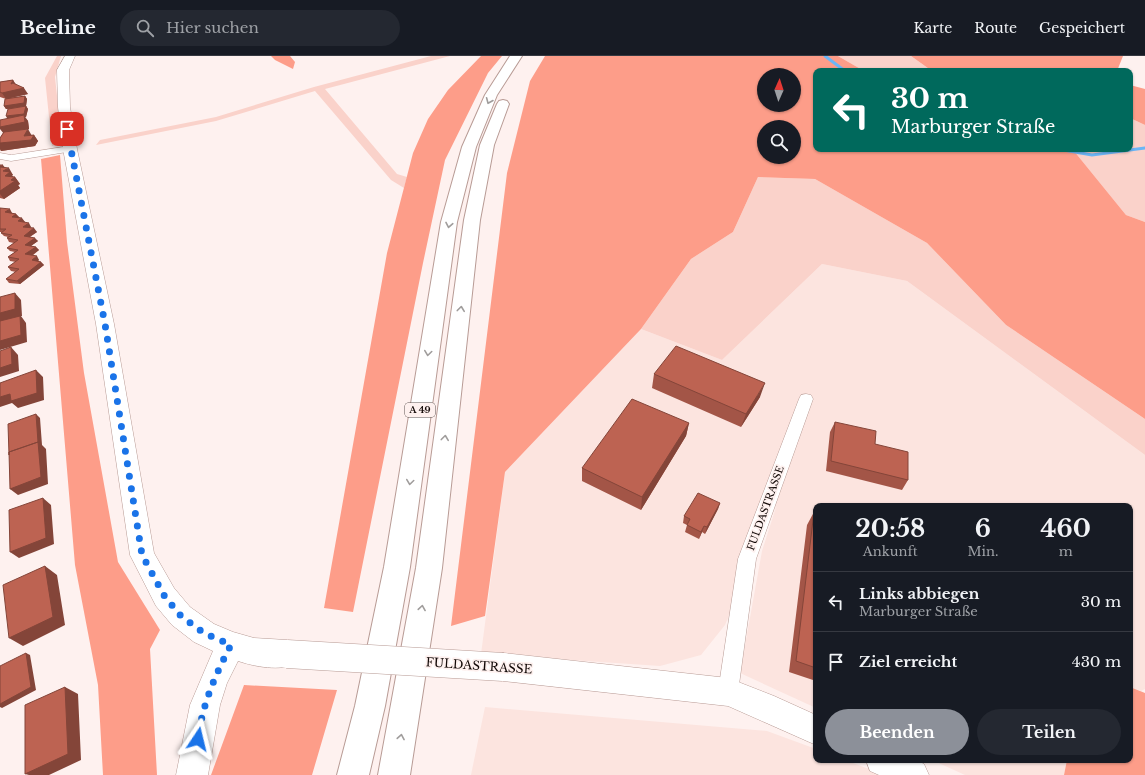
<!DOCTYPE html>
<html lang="de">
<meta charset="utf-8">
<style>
:root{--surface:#171b24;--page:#242831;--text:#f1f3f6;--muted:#9ea1a6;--line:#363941;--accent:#8c9099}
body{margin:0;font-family:"Libre Baskerville",serif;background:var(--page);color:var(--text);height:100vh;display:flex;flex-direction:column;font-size:15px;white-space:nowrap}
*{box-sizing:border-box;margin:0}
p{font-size:13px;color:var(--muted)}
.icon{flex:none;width:22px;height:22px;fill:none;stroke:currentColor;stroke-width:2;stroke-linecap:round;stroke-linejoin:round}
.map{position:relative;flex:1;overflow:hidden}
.panel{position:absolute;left:813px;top:447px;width:320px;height:260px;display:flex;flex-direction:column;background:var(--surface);border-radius:8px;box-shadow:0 1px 3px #0004}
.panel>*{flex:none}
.top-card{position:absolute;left:813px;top:12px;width:320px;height:84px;border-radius:8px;box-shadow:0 1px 3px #0004;background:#00695c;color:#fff;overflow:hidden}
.needle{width:26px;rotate:3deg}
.tools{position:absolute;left:757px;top:12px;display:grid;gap:8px}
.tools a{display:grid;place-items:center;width:44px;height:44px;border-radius:50%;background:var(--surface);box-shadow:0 1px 3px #0004;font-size:20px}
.pin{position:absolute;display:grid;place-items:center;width:34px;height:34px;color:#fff;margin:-17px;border-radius:8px;box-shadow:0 2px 6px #0006}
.me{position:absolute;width:44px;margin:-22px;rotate:10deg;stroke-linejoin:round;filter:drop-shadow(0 0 3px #0008)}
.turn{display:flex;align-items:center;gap:14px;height:84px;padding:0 12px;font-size:18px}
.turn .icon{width:52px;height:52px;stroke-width:2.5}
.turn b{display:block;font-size:28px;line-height:34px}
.eta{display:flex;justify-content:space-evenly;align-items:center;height:68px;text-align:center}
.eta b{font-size:24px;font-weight:700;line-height:28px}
.primary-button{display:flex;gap:8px;margin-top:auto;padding:8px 12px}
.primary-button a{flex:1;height:46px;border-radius:24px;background:var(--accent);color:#fff;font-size:16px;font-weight:700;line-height:46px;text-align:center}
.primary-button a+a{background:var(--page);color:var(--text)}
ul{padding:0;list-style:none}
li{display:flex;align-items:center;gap:12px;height:60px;padding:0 12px;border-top:1px solid var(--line)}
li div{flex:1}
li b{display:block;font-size:15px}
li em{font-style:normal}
header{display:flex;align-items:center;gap:24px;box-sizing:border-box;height:56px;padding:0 20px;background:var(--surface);border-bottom:1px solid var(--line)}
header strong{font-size:19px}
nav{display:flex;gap:22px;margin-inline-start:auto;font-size:14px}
.search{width:280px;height:36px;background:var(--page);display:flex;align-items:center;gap:10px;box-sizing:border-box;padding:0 14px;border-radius:22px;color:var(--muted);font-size:15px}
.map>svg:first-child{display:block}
.built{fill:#fce4df}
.green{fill:#fad2ca}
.forest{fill:#fd9d89;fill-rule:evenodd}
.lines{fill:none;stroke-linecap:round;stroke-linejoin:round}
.stream{stroke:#6bb6f6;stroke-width:3}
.street-casing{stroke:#b89b95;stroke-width:1}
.secondary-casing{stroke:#b89b95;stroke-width:1}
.highway-casing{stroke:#b89b95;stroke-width:2}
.street{fill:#fff;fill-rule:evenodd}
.secondary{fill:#fff;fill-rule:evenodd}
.highway{fill:#fff;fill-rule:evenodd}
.secondary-bridge-casing{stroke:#b89b95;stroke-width:29;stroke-linecap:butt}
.secondary-bridge{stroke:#fff;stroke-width:28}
.wall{fill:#a35547}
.shaded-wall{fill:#844539}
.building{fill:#bd6352;stroke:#844539}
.oneway{stroke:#a09d9c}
.route{stroke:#1a73e8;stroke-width:7;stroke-dasharray:0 12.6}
.labels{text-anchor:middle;stroke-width:3.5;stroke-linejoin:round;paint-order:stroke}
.shield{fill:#fef1ef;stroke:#594f4d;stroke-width:1}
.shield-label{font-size:9px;font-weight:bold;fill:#120907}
.street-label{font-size:10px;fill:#120907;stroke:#fef1ef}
.near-street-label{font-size:12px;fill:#120907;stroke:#fef1ef}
</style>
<header>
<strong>Beeline</strong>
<div class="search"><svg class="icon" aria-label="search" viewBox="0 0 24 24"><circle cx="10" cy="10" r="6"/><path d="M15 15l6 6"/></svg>Hier suchen</div>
<nav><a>Karte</a><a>Route</a><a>Gespeichert</a></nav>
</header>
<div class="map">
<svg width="1145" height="719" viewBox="0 0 1145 719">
<rect width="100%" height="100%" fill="#fef1ef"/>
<path class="built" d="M822,208L907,225L1145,399V633L1141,635L1130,631V450H816V652L740,617L762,495L777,448L725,569L701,599L660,610L481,598L505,416L641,273L722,304Z
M485,651L767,675L816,693V704H845L885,719H471Z
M932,704H1067L1064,719H965Z"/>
<path class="green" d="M57,0H61L55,21L62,87L52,90L45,22Z
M431,0H450L325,33L397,118L407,121L404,132L391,124L315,35L216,65L96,89L100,84L216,61L314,31Z
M838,0H911L932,15H864Z
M1130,62L1145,69V166L1126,159L1074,95L1067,93H1130Z
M758,121L815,123L927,187L1006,269L1145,363V399L907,225L822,208L722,304L641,273L691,203L733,176Z"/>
<path class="forest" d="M271,0H290L295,6L293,13L275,4Z
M481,0H502L488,17L445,104L423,207L353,556L324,552L387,197L413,97L428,63L448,34Z
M545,0H838L864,15H816V93H1067L1074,95L1126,159L1145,166V363L1006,269L927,187L815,123L758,121L733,176L691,203L641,273L505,416L485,560L451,570L507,117L530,25ZM764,19H794V49H764ZM764,71H794V101H764Z
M911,0H1123L1117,15H932Z
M1130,29L1145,33V69L1130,62Z
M60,99L67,186L84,317L118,506L160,574L150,593L157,719H103L98,629L75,509L41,103Z
M244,629L337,634L312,719H211Z
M1130,631L1145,637V719H1064L1067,704H1130Z"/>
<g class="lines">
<path class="stream" d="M825,0L845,15
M1058,93L1092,99L1145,92"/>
<defs>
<path id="street" d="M70,90L75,93L73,95L11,105L0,103V97L11,99Z
M806,338L811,339L813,343L756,503L738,636L735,643L728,646L721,643L718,636L738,503L799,343L801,339Z"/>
<path id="secondary" d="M65,0H75L69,14L70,51L77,93L114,268L154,497L174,532L190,551L214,568L233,576L254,582L287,584L297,588L301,598L297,608C279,615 256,611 238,605L227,627L220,649L208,719H176L190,649L213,595L194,586L172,569L156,550L130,499L96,268L63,93L58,51L57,14Z
M503,597L728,622L774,640L816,659V689L728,650L503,625L493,621L489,611L493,601Z
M866,704H916L924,708L929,719H879L870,715Z"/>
<path id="highway" d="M510,0H522L497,39L476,91L457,166L410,511L385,650L369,719H337L355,650L384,511L441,166L462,91L485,39Z
M503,44L507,45L509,48L494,89L480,164L442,512L410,719H378L416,512L464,164L480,89L497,48L499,45Z"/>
</defs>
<use href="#street" class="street-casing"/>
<use href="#secondary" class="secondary-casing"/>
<use href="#highway" class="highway-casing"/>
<use href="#street" class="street"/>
<use href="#secondary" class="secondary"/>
<use href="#highway" class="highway"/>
<defs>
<path id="secondary-bridge" d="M287,598L503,611"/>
</defs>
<use href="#secondary-bridge" class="secondary-bridge-casing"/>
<use href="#secondary-bridge" class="secondary-bridge"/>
</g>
<path class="wall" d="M13,24L15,28L28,38L10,42L25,40L27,43L26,50L28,53L26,61H25L28,65L29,73L22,74L31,79H34L38,85L35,90L1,95L0,93V82L3,77L7,62L8,53H6L4,50L6,43L0,41V26Z
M0,109L5,111L13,119H12L13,121H15L20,128L18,129L20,132L4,143L0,142Z
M0,152L12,157L16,158L19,161L25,166H24L31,171L30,172L37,176L30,181L38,185L31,190L36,191L39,194L32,200L39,204L38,205L41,206L44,209L20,228L9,227L6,223L16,216L11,215L8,211L16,206L10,205L8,201L15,196L10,195L7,192L14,187L9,186L7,182L8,181L4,180L1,177L2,176H0Z
M654,318L760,341L741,371L652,332Z
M835,366L875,388L908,424L902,434L826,415L830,376Z
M689,367L686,380L641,454L582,425V412Z
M720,447L718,453L705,478L702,476L699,483L685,476L687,469L683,467L684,460Z
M814,456H816V625L789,616L807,469Z"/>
<path class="shaded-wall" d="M13,24L17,30L24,32L28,38L6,43L2,37L11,28Z
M25,40L27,43L26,50L6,53L4,50Z
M26,50L28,53L26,61H25L28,65L29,73L4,78L0,73V71L8,64L6,60Z
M28,73L32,80L34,79L38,85L35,90L1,95L0,93V87L24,80Z
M3,109L6,114L9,112L13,119H12L14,122L15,121L20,128L18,129L20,132L4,143L0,138V135L10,127L0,111Z
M10,153L12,157L8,160L5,156Z
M16,158L19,161H12Z
M22,162L25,166L21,169L18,165Z
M29,167L31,171L26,174L23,171Z
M34,172L37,176L26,183L24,180Z
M35,182L38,185L28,192L25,189Z
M36,191L39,194L28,202L25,198Z
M37,200L39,204L34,208L32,204Z
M41,206L44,209L20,228L17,225Z
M15,237L21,244L22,260H21L26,267L27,286L0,294V257Z
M11,291L18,299L19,315L0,321V312Z
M36,314L43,321L44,344L18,352L12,347L0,351V341Z
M765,327L760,341L741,371L746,358Z
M36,358L40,362L42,389L46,393L48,428L18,439L10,433Z
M689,367L686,380L641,454L642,441Z
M43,442L51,449L54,488L19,502L10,496Z
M720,447L718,453L705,478L707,471Z
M704,470L702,476L699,483L701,476Z
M45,510L57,519L65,569L23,590L9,582Z
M26,597L30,599L36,634L2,652L0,651V648Z
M65,631L78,638L81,704L49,719H29L25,718Z"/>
<path class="building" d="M13,24L11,28L13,27L24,32L2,37L0,36V26Z
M25,40L24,47L4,50L5,43Z
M26,50L24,58L6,60L8,53Z
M24,59L25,66L0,71V64Z
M28,73L24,80L34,79L31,84L0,87V82L4,76Z
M0,109H3L0,111L9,112L3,115L10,116L5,120L15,121L11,124L15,125L0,135Z
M0,152L10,153L5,156L16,158L12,161L22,162L18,165L29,167L23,171L34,172L24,180L35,182L25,189L36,191L25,198L37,200L32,204L41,206L17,225L6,223L19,213L8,211L19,203L8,201L18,194L7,192L18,184L7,182L12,179L1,177L6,173H0Z
M15,237V253L0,257V241Z
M20,260L21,279L0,285V265Z
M676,290L765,327L746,358L654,318Z
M11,291L12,308L0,312V295Z
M36,314L37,337L11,345L10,338L0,341V327Z
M632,343L689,367L642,441L582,412Z
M36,358L38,386L9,396V399L8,368Z
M835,366L876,375L875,388L908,396V424L831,405Z
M38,386L41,421L10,433L9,396Z
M698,437L720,447L707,471L704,470L701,476L687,469L690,463L684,460Z
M43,442L46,482L10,496L9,454Z
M814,456H816V612L796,605Z
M45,510L53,561L9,582L3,529Z
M26,597L31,631L0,648V610Z
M65,631L68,698L25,718V649Z"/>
<defs><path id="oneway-chevron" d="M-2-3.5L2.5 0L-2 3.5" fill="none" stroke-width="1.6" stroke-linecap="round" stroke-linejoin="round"/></defs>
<g class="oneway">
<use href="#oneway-chevron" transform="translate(489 45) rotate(113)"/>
<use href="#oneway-chevron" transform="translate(449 169) rotate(101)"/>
<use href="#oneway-chevron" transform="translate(461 253) rotate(-83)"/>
<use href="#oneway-chevron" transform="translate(428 297) rotate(98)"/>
<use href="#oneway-chevron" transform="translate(445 382) rotate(-83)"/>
<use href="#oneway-chevron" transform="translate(410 426) rotate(98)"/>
<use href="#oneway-chevron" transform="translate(422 552) rotate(-81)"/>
<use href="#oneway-chevron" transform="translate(401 681) rotate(-80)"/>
</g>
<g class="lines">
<path class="route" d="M67,73L105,268L142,499L165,541L181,560L204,577L231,589C215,619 202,650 198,683"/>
</g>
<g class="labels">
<rect class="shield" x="405" y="347" width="30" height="14" rx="3"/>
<g class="shield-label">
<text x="420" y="357">A 49</text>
</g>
<g class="street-label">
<text transform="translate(765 452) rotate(-70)" y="4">FULDASTRASSE</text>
</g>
<g class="near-street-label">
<text transform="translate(479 610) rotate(4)" y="4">FULDASTRASSE</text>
</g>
</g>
</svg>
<div class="tools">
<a><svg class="needle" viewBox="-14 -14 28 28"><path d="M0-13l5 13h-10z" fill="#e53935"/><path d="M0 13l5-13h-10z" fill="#9ea1a6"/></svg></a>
<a><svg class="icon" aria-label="search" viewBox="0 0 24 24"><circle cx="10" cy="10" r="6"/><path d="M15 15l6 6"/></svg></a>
</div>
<div class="pin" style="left:67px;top:73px;background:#d93025"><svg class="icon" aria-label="arrive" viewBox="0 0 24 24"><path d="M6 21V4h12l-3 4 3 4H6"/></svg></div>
<svg class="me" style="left:198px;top:683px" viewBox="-20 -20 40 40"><path d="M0-17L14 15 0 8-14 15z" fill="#1a73e8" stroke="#fff" stroke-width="4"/></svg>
<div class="top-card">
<div class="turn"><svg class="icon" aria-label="left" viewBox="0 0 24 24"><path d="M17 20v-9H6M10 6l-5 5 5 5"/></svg><div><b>30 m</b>Marburger Straße</div></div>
</div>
<section class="panel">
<div class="eta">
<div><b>20:58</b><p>Ankunft</p></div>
<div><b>6</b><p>Min.</p></div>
<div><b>460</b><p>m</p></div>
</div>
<ul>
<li><svg class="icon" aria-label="left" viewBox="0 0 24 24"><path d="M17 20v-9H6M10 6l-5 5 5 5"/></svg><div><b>Links abbiegen</b><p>Marburger Straße</p></div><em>30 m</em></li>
<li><svg class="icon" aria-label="arrive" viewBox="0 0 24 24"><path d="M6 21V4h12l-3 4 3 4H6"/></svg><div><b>Ziel erreicht</b></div><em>430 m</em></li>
</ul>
<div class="primary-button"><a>Beenden</a><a>Teilen</a></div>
</section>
</div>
